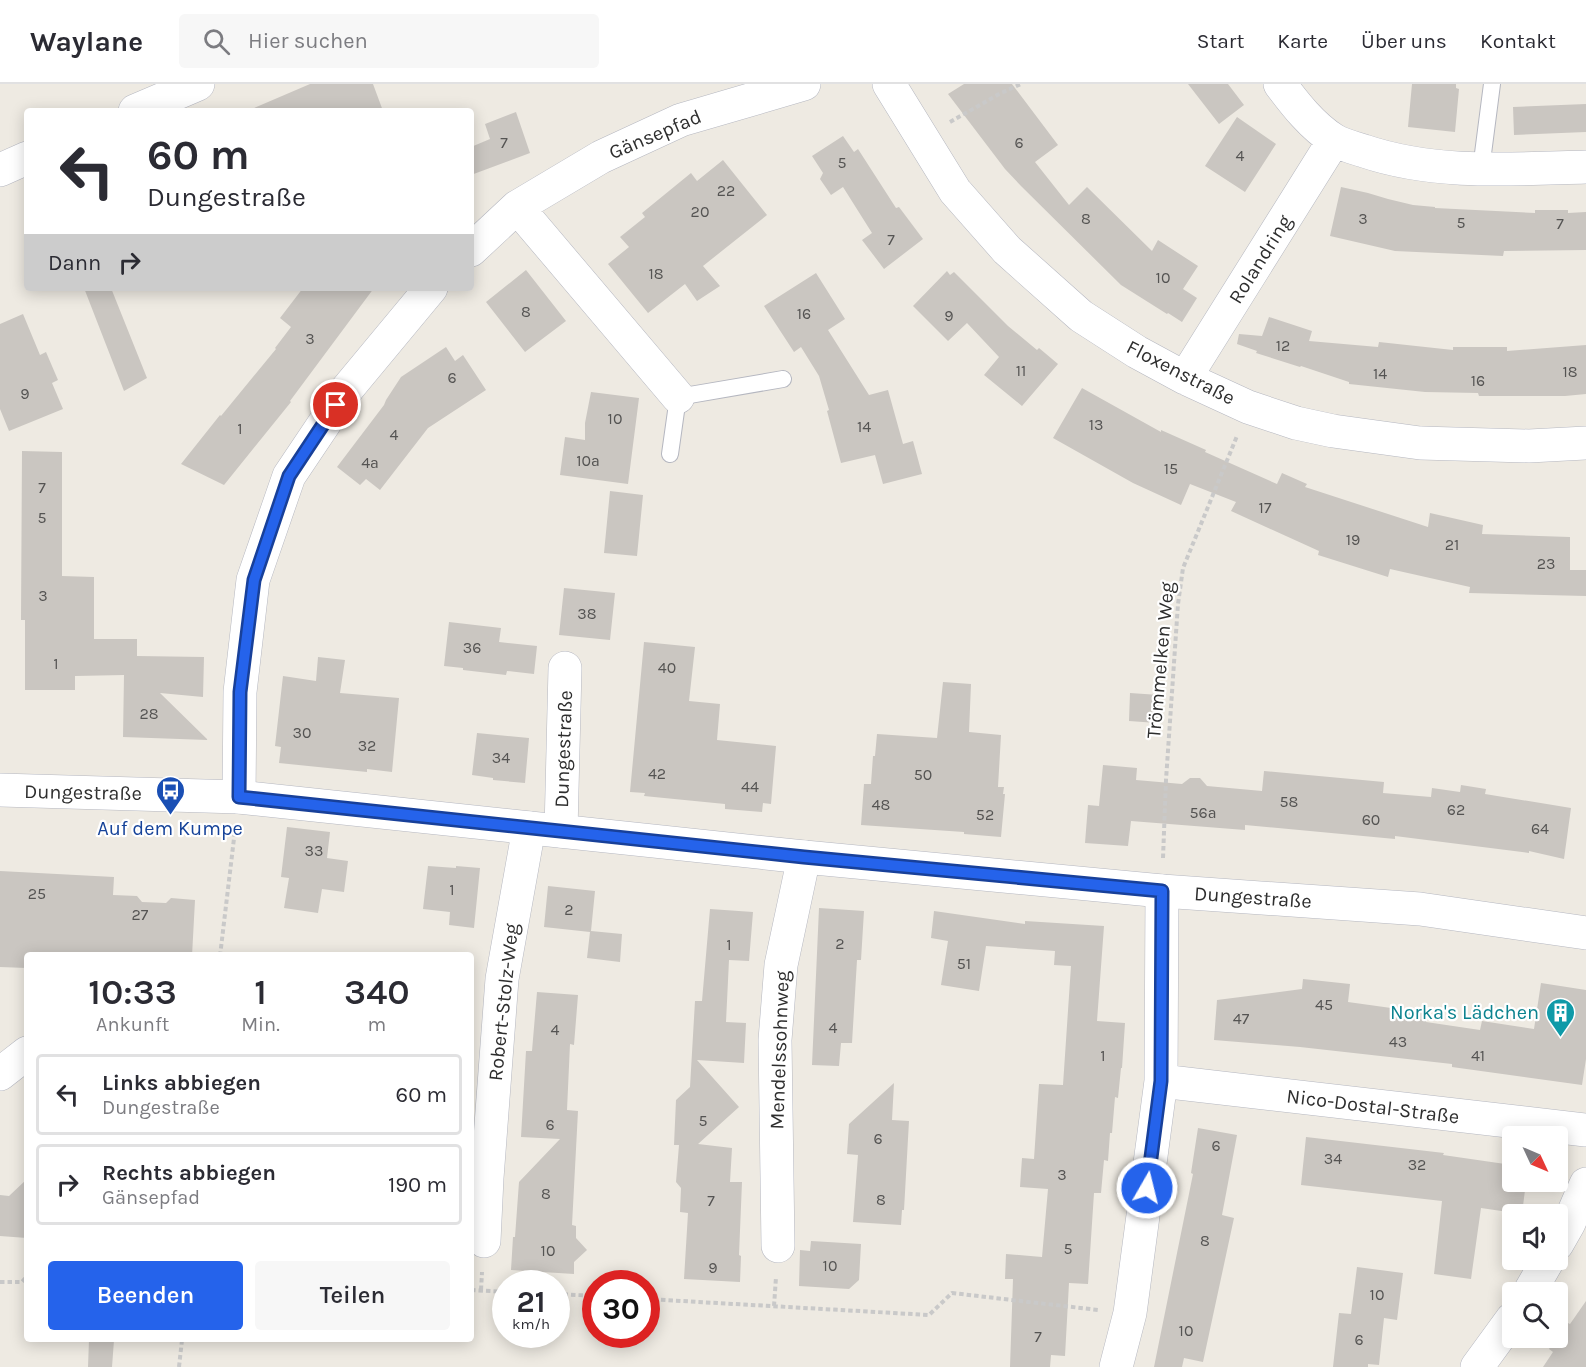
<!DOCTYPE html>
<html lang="de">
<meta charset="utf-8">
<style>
:root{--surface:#fff;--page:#f7f7f7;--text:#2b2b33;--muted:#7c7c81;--line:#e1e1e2;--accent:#2563eb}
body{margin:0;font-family:Karla,sans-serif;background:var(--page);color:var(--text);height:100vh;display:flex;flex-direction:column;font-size:22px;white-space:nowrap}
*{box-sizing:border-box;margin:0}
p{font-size:20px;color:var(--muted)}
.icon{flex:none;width:33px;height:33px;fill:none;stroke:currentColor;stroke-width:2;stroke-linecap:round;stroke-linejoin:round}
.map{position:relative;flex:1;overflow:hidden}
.panel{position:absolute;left:24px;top:868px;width:450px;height:390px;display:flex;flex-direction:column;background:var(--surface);border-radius:6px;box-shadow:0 3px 15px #0003}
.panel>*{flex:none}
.banner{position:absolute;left:24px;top:24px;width:450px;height:183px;border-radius:6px;box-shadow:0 3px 15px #0003;background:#fff;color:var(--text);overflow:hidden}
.needle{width:39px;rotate:134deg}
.controls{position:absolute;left:1502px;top:1042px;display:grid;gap:12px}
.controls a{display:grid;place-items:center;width:66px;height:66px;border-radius:6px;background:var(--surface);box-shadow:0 3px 15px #0003;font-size:30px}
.speed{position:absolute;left:492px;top:1186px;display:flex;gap:12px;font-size:30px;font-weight:700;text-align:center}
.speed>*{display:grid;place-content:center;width:78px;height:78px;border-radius:50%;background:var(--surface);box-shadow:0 3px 15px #0003;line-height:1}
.speed small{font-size:15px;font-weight:400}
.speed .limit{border:9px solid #d22;background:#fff;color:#111}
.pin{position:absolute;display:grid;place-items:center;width:51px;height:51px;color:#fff;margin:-26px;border:3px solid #fff;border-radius:50%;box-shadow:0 2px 6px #0007}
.me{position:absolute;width:66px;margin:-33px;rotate:8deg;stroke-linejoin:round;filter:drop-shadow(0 0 4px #0008)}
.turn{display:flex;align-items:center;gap:21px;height:126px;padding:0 24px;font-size:27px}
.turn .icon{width:78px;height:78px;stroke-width:2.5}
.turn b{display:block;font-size:42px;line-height:51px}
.then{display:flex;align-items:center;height:57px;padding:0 24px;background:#0003;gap:12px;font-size:22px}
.eta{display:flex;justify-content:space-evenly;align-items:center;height:102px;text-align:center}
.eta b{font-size:36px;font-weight:600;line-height:42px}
.button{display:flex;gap:12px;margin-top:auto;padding:12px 24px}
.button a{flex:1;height:69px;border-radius:6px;background:var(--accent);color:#fff;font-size:24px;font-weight:600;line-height:69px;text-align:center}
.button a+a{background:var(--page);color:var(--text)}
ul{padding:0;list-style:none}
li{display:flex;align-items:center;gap:18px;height:81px;margin:0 12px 9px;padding:0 12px;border:3px solid var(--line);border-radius:6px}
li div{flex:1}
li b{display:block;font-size:22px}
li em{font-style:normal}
header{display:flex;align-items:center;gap:36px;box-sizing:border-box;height:84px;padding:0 30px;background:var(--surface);border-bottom:2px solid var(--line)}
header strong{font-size:28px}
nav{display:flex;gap:33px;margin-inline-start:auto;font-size:21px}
.search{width:420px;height:54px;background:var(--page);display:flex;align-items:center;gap:15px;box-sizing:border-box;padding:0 21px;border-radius:6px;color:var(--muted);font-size:22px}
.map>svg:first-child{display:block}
.building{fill:#cac6c1}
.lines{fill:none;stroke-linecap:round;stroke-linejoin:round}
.lane-casing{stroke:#b5b7c0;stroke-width:18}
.street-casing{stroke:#b5b7c0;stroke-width:34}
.secondary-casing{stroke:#b5b7c0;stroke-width:34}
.path{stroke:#c9c9c9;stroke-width:4;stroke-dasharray:4.5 3;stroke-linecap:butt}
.lane{stroke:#fff;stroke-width:16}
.street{stroke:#fff;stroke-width:33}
.secondary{stroke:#fff;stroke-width:33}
.route-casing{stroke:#184099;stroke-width:15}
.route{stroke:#2563eb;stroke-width:10}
.labels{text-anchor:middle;stroke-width:4.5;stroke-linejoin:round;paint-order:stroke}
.number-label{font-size:16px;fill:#555453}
.street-label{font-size:20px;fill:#2e2e2e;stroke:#fff}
.transit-label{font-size:20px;fill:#164399;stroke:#fff}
.culture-label{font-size:20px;fill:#0d838f;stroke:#fff;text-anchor:end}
</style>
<header>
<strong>Waylane</strong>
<div class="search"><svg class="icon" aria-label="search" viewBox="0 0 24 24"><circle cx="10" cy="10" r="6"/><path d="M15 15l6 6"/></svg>Hier suchen</div>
<nav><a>Start</a><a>Karte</a><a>Über uns</a><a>Kontakt</a></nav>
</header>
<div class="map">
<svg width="1586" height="1283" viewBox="0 0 1586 1283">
<rect width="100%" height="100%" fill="#eeeae2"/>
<path class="building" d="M310,0H373L383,27H247Z
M964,0H1012L1058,61L1035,78L1069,121L1087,103L1152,167L1158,156L1198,182L1183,205L1197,214L1182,238L1168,229L1167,230L1121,201L1021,102L1005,85L948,10Z
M1188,0H1228L1244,21L1219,40Z
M1412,0H1456V4L1459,5L1455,48L1408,43Z
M1586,20V48L1514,51L1513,23Z
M516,28L530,69L471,91V63L490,55L485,40Z
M1237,33L1276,60L1245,108L1205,82Z
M843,52L854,68L858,65L896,124L899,123L923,155L884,185L862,156L872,149L843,103L831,111L820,95L823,89L812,72Z
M723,76L767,131L703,182L720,202L697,217L685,200L648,229L608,180L629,163L620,153L645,133L642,129L691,89L697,97Z
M1341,103L1368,109L1388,115L1413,121L1435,123V124L1535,129V126H1568V129L1586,128V166L1504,167L1503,172L1395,167L1330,152Z
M526,186L566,237L525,268L486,218Z
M947,187L950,191L954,188L1008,242L1037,266L1039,264L1058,280L1022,322L984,291L999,273L967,239L948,257L913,222Z
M816,189L845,235L828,246L869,311L888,306L903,360L913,357L922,390L883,400L875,371L841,379L827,327L829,326L819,292L801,263L794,268L764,222Z
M84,204H111L147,294L124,307Z
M303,204H374L290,317L291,318L224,401L181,380L220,331L221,332L276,265L275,264L291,243L280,234Z
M23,230L40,271L46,268L58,296L52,299L63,325L9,347L0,325V240Z
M1269,233L1312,247L1309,257L1378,263L1379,258L1453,266V263H1507V267L1586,261V310L1565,312H1479L1478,309L1425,308L1349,300V298L1301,282L1300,283L1256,269L1257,267L1237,260L1239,250L1262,252Z
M446,263L455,277L463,271L486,306L428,344L380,406L366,395L360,401L337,383L384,321L386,316L401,293Z
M1082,304L1161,348V346L1206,366L1205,368L1277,400L1282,389L1307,400L1305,403L1428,443L1430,429L1483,441L1482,450L1570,453V486H1586V512L1469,509L1470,503L1390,485L1388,493L1318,471L1319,467L1231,427L1236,418L1190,400L1181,421L1133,399L1053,354Z
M591,308L639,314L628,400L560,391L565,353L585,356V339Z
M22,367L62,368V492L94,493V555H137V572L204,573L203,613L160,609L208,656L123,653L124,591L75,592V606H25V536H21Z
M610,407L643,411L637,472L604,469Z
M564,504L615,509L610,556L559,551Z
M449,538L501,544L499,558L537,562L534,590L507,587L506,591L463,586V584L444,582Z
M644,558L695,563L689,617L720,620L717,656L776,662L771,720L763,719L762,728L725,725V720L644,712L645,709L630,708Z
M318,573L345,576L340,609L399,614L392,688L367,685V688L279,679L281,663L275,662L283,592L316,597Z
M943,598L971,600L969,648L1001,651L998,703H1004L1003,710H1005L1001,753L964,750V748L861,741L864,700H871L873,672H875L877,650L937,654Z
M1130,609L1159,611L1157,639L1129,637Z
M477,649L529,654L525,699L493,696V694L472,691Z
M1103,681L1137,684L1136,696L1182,700L1190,694H1200L1207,702L1262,707L1264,687L1384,698L1383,709L1431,713L1432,704L1460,708L1461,701L1486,705L1485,710L1571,724L1564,775L1529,767V769L1395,752V755L1245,741V746L1131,737L1128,762L1085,759L1088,721L1099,722Z
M287,743L330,748L327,774L348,777L344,808L322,805L318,829L284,824L289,794L281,793Z
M428,782L456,784V782L480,784L474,844L449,841L450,828L423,825Z
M0,787L114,793L113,811L137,812L142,818L166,819L171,814L195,816L192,872H27V884L0,883Z
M548,802L595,807L591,847L622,850L620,878L587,874L590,848L544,843Z
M819,824L864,827L861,876H857L852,959H841L839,982L812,981Z
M710,825L753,828L749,877L729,876L726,938L746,939L744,979L697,976L739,1023L698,1060L732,1064L730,1098H742L739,1171L741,1172L740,1198L684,1195L688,1129L680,1128L681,1104L676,1098L679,1061H674L676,1016L690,1003L695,917H702Z
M934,827L1025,840V837L1104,842L1097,937L1125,939L1122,984H1121L1118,1014L1115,1013L1112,1049H1110L1108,1077L1104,1076L1101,1109H1094L1088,1200L1069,1199L1065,1272L1051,1271L1050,1283H1010L1013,1195H1005L1006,1170L1042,1173L1048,1105L1020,1103L1022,1074L1034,1075L1039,1000L1063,1001L1071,882L1054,881L1055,867L986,862L979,907L941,901L948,857L931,854Z
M1303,895L1350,900L1348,918L1427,929L1426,938L1480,946L1482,937L1534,945L1541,899L1586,906V975L1582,1001L1452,983V980L1300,963L1214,956L1217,916L1302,905Z
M537,908L578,911L574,961L570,960L567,1026L578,1027L572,1141L576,1142V1154L587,1166L574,1178V1190L511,1186L513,1153H515L519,1098L560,1055L521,1053L526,967H532Z
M894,999L892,1036L909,1037L904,1126H902L901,1141L853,1138L858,1071L847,1070L849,1040Z
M1198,1044L1237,1051L1222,1131L1234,1134L1203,1278L1184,1274L1182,1283H1154L1193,1090L1191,1089Z
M1306,1053L1444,1069L1443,1071L1512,1081V1098H1526L1522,1130L1481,1124L1471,1195L1434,1190L1442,1117L1301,1101Z
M27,1095V1154L0,1152V1111L9,1112Z
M811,1157L861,1160L859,1196L849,1205L799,1202L800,1166L810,1167Z
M1357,1183L1403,1189L1397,1236L1384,1234L1379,1281L1368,1280V1283H1333L1339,1229L1351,1230Z
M1586,1217V1283H1543L1553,1268L1549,1265L1566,1238L1570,1240Z
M89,1256H114L112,1283H88Z"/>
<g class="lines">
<defs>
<path id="lane" d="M1481,85L1492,0
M670,370L678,313L783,295"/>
<path id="street" d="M889,0L955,107L1007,166L1081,232L1137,268L1185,294L1248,323L1296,339L1333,347L1420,359L1529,362L1586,359
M1280,0C1295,20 1312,42 1334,56C1343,61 1354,64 1364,67C1435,91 1512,85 1586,83
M135,27L198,0
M0,86L27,74
M517,123L678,313
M471,166L517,123L601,73L681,36L804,0
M1185,294L1334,56
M239,713L240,608L253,496L289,392L348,304L431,204
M561,747L565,584
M0,990L27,969
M1161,997L1586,1046
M484,1157L487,1094L502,895L529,744
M1557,1160L1569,1139L1586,1100
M778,1162L775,956L781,881L804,773
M1529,1209L1548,1176
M1116,1283L1130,1229L1161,997L1162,807
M1477,1283L1512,1235"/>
<path id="secondary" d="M0,706L239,713L804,773L1162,807L1420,825L1586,849"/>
</defs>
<use href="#lane" class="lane-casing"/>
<use href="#street" class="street-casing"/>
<use href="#secondary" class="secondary-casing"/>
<path class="path" d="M950,38L1001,9L1021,0
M1163,774L1166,696L1178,520L1183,484L1237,352
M220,872L235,746
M0,1198H22L27,1192
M471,1206L506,1208
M481,1206L482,1188
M556,1210L596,1212
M646,1215L929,1231L952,1209L1098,1226
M774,1222L776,1193
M179,1283L182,1256"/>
<use href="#lane" class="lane"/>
<use href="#street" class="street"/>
<use href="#secondary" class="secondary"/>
</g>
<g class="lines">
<defs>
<path id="route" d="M336,321L289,392L254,496L240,608L239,713L804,773L1162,807L1161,997L1147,1104"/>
</defs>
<use href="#route" class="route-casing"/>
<use href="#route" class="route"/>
</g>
<defs>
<symbol id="bus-pin" viewBox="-11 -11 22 30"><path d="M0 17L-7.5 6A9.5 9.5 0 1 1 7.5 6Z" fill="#1a4fb4" stroke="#fff"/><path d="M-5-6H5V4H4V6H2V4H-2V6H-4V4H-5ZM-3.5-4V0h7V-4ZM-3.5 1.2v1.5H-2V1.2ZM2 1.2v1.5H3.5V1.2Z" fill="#fff"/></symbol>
<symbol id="building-pin" viewBox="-11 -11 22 30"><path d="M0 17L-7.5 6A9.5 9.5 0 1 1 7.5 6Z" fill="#0f9aa8" stroke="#fff"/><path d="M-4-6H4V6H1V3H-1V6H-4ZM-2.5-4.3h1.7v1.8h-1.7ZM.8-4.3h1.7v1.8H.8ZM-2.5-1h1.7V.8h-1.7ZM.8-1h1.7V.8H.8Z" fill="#fff"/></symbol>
</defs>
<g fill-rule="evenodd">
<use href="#bus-pin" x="154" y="690" width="33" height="45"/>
<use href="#building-pin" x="1544" y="912" width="33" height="45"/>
</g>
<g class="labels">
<g class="number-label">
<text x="504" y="64">7</text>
<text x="1019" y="64">6</text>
<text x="1240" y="77">4</text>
<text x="842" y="84">5</text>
<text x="726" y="112">22</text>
<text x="700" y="133">20</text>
<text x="1086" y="140">8</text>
<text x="1363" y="140">3</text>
<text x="1461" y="144">5</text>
<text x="1560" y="145">7</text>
<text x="891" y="161">7</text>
<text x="656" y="195">18</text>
<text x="1163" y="199">10</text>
<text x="526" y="233">8</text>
<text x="804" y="235">16</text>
<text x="949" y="237">9</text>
<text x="310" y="260">3</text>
<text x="1283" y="267">12</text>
<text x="1021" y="292">11</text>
<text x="1570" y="293">18</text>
<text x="1380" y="295">14</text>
<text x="452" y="299">6</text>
<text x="1478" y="302">16</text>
<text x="25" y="315">9</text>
<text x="615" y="340">10</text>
<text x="1096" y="346">13</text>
<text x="864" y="348">14</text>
<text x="240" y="350">1</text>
<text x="394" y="356">4</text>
<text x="588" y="382">10a</text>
<text x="370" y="384">4a</text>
<text x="1171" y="390">15</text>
<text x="42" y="409">7</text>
<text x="1265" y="429">17</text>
<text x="42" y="439">5</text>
<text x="1353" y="461">19</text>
<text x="1452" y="466">21</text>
<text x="1546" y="485">23</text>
<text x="43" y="517">3</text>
<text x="587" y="535">38</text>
<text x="472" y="569">36</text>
<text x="56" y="585">1</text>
<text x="667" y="589">40</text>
<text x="149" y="635">28</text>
<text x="302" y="654">30</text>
<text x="367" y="667">32</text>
<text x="501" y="679">34</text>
<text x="657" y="695">42</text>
<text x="923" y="696">50</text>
<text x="750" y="708">44</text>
<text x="1289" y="723">58</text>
<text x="881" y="726">48</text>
<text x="1456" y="731">62</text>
<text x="1203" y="734">56a</text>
<text x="985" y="736">52</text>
<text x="1371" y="741">60</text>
<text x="1540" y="750">64</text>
<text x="314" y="772">33</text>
<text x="452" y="811">1</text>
<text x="37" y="815">25</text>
<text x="569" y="831">2</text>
<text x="140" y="836">27</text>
<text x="840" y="865">2</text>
<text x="729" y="866">1</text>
<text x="964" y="885">51</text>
<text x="1324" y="926">45</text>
<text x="1241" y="940">47</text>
<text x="833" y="949">4</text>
<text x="555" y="951">4</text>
<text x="1398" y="963">43</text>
<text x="1103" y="977">1</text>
<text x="1478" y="977">41</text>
<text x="703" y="1042">5</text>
<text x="550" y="1046">6</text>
<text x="878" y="1060">6</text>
<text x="1216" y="1067">6</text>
<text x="1333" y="1080">34</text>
<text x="1417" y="1086">32</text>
<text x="1062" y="1096">3</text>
<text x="546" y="1115">8</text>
<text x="881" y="1121">8</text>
<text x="711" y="1122">7</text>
<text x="1205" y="1162">8</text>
<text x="1068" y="1170">5</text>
<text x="548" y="1172">10</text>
<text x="830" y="1187">10</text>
<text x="713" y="1189">9</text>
<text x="1377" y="1216">10</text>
<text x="1186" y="1252">10</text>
<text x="1038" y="1258">7</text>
<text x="1359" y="1261">6</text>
</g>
<g class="street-label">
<text transform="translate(655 50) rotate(-23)" y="7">Gänsepfad</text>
<text transform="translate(1260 175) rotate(-58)" y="7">Rolandring</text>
<text transform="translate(1181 288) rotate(27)" y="7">Floxenstraße</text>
<text transform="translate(1160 576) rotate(-85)" y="7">Trömmelken Weg</text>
<text transform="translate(563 665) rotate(-88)" y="7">Dungestraße</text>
<text transform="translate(83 708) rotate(1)" y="7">Dungestraße</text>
<text transform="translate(1253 813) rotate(4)" y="7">Dungestraße</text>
<text transform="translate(503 918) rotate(-84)" y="7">Robert-Stolz-Weg</text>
<text transform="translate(779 966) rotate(-88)" y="7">Mendelssohnweg</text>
<text transform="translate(1373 1022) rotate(7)" y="7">Nico-Dostal-Straße</text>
</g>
<g class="transit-label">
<text x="170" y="751">Auf dem Kumpe</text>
</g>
<g class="culture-label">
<text x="1539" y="935">Norka's Lädchen</text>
</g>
</g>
</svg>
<div class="controls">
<a><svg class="needle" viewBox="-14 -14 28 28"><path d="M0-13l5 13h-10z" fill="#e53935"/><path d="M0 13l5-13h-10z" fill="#7c7c81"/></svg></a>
<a><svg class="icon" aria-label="sound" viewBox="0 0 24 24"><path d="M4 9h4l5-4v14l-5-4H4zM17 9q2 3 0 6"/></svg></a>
<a><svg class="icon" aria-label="search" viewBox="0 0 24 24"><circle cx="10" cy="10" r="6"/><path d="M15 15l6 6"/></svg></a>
</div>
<div class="speed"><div>21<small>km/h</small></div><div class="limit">30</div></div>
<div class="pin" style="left:336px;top:321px;background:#d93025"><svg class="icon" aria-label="arrive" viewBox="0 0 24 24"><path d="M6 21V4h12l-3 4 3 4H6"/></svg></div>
<svg class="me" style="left:1147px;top:1104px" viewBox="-20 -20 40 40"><circle r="17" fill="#2563eb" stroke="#fff" stroke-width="3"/><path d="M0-11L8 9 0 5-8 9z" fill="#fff"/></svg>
<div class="banner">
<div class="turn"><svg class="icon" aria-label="left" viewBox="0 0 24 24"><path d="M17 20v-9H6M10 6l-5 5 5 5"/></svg><div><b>60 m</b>Dungestraße</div></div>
<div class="then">Dann<svg class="icon" aria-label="right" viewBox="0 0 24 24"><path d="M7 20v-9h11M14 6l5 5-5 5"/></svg></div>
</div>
<section class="panel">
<div class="eta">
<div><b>10:33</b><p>Ankunft</p></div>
<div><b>1</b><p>Min.</p></div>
<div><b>340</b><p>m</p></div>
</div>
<ul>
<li><svg class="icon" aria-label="left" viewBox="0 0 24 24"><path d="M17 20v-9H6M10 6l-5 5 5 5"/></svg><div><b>Links abbiegen</b><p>Dungestraße</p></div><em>60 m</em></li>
<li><svg class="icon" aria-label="right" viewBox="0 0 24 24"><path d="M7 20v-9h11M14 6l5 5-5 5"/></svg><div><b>Rechts abbiegen</b><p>Gänsepfad</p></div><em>190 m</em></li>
</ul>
<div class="button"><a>Beenden</a><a>Teilen</a></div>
</section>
</div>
